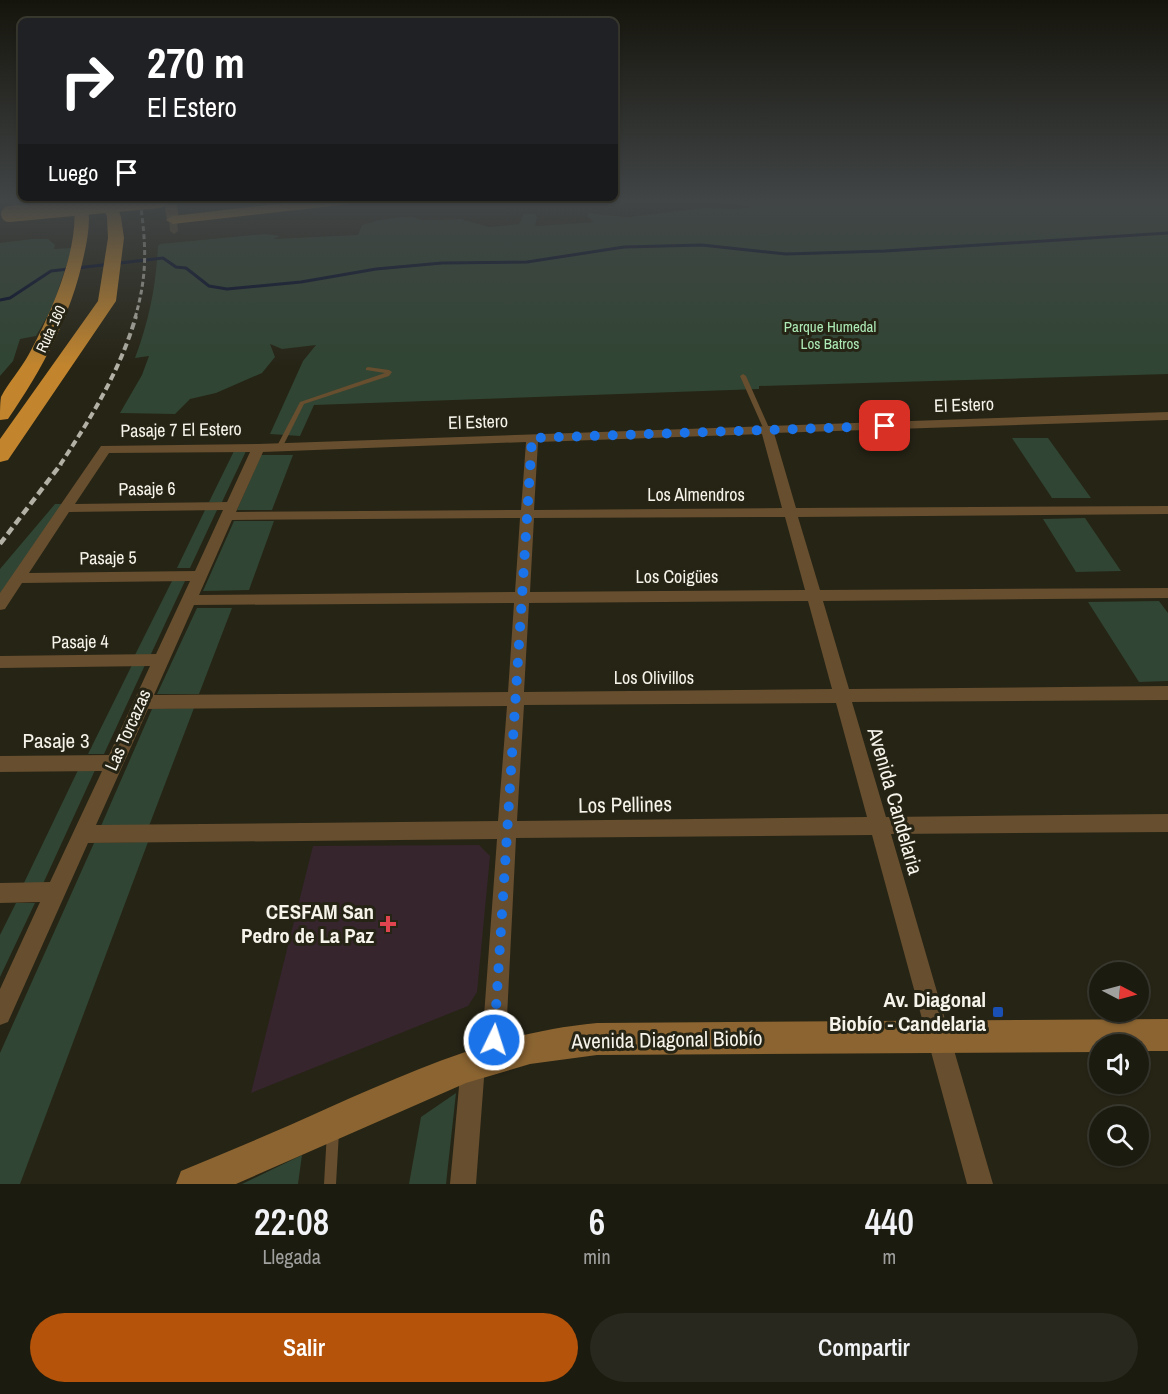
<!DOCTYPE html>
<html lang="es">
<meta charset="utf-8">
<style>
:root{--surface:#1c1b10;--page:#29281e;--text:#f1f3f6;--muted:#a0a19f;--line:#3a3930;--accent:#b45309}
body{margin:0;font-family:"Archivo Narrow",sans-serif;background:var(--page);color:var(--text);height:100vh;display:flex;flex-direction:column;font-size:22px;white-space:nowrap}
*{box-sizing:border-box;margin:0}
p{font-size:20px;color:var(--muted)}
.icon{flex:none;width:33px;height:33px;fill:none;stroke:currentColor;stroke-width:2;stroke-linecap:round;stroke-linejoin:round}
.map{position:relative;height:1184px;overflow:hidden}
.drawer{display:flex;flex-direction:column;background:var(--surface);flex:1}
.drawer>*{flex:none}
.guide{position:absolute;left:18px;top:18px;width:600px;height:183px;border-radius:9px;box-shadow:0 2px 4px #0004,0 0 0 2px var(--line);background:#202124;color:#fff;overflow:hidden}
.needle{width:39px;rotate:96deg}
.buttons{position:absolute;left:1089px;top:962px;display:grid;gap:12px}
.buttons a{display:grid;place-items:center;width:60px;height:60px;border-radius:50%;background:var(--surface);box-shadow:0 2px 4px #0004,0 0 0 2px var(--line);font-size:30px}
.pin{position:absolute;display:grid;place-items:center;width:51px;height:51px;color:#fff;margin:-26px;border-radius:12px;box-shadow:0 3px 9px #0006}
.me{position:absolute;width:66px;margin:-33px;rotate:4deg;stroke-linejoin:round;filter:drop-shadow(0 0 4px #0008)}
.turn{display:flex;align-items:center;gap:21px;height:126px;padding:0 30px;font-size:27px}
.turn .icon{width:78px;height:78px;stroke-width:2.5}
.turn b{display:block;font-size:42px;line-height:51px}
.then{display:flex;align-items:center;height:57px;padding:0 30px;background:#0003;gap:12px;font-size:22px}
.eta{display:flex;justify-content:space-evenly;align-items:center;height:102px;text-align:center}
.eta b{font-size:36px;font-weight:600;line-height:42px}
.action{display:flex;gap:12px;margin-top:auto;padding:12px 30px}
.action a{flex:1;height:69px;border-radius:36px;background:var(--accent);color:#fff;font-size:24px;font-weight:600;line-height:69px;text-align:center}
.action a+a{background:var(--page);color:var(--text)}
.map>svg:first-child{display:block}
.medical{fill:#36252d}
.green{fill:#304533}
.lines{fill:none;stroke-linecap:round;stroke-linejoin:round}
.stream{stroke:#030c2b;stroke-width:3}
.lane{fill:#664e2f;fill-rule:evenodd}
.street{fill:#664e2f;fill-rule:evenodd}
.secondary{fill:#8b6431;fill-rule:evenodd}
.highway{fill:#c2852e;fill-rule:evenodd}
.rail-far2{stroke:#b3b1a6;stroke-width:3;stroke-dasharray:5 3;stroke-linecap:butt}
.rail-far1{stroke:#b3b1a6;stroke-width:4;stroke-dasharray:7 4;stroke-linecap:butt}
.rail{stroke:#b3b1a6;stroke-width:4.5;stroke-dasharray:8 4.5;stroke-linecap:butt}
.highway-bridge{stroke:#c2852e;stroke-width:16}
.route{stroke:#1a73e8;stroke-width:10;stroke-dasharray:0 18}
.health-dot{fill:#e0444e;stroke:#262415;stroke-width:2}
.transit-dot{fill:#1a4fb4;stroke:#262415;stroke-width:2}
.labels{text-anchor:middle;stroke-width:6;stroke-linejoin:round;paint-order:stroke}
.far-park-label{font-size:15px;fill:#adeab6;stroke:#262415}
.far-street-label{font-size:15px;fill:#f5f3ea;stroke:#262415}
.street-label{font-size:18px;fill:#f5f3ea;stroke:#262415}
.near-street-label{font-size:21px;fill:#f5f3ea;stroke:#262415}
.near-poi-label{font-size:21px;font-weight:bold;fill:#f5f3ea;stroke:#262415;text-anchor:end}
</style>
<div class="map">
<svg width="1168" height="1184" viewBox="0 0 1168 1184">
<rect width="100%" height="100%" fill="#262415"/>
<path class="medical" d="M479,845L490,856L477,992L468,1006L251,1093L313,846Z"/>
<path class="green" d="M705,200H1168V374L759,386V389L314,405L300,436L270,434L303,361L316,345L282,349L270,344L275,357L262,373L216,393L190,399L175,414L120,413L142,375L149,356L135,358C149,321 156,286 158,246L160,244L265,234L280,236L273,239L358,235L362,225L379,220L410,216L422,220L461,219L489,227L519,224L524,214H535L537,217L535,226L594,222L588,217V213L627,217L705,208L737,209L752,207Z
M32,239H48L55,245L54,249L72,248L52,308L36,336L20,339L13,361L0,376V243Z
M1012,438H1048L1091,498H1052Z
M235,449H247L222,502H209Z
M261,455H293L272,510H237Z
M55,504H62L0,595V569Z
M205,510H217L190,568H177Z
M1085,518L1121,571L1076,572L1043,519Z
M234,521H274L249,590L203,591Z
M172,581H185L151,654L135,655Z
M1159,601L1168,613V681L1139,682L1088,602Z
M197,608H232L199,694H157Z
M132,665H145L104,754H88Z
M194,708L149,826H101L152,709Z
M79,768H96L42,886L22,887Z
M148,842L20,1184H0V1053L94,843Z
M16,903H35L0,977V935Z
M456,1093L446,1184H409L421,1117Z
M302,1155L298,1184H242Z"/>
<g class="lines">
<path class="stream" d="M0,300L10,298L51,271L163,258L176,267L186,268L209,286L227,289L301,282L376,269L442,263L527,262L624,247L702,245L786,254L885,251L1168,233"/>
<path class="lane" d="M368,367L389,370L392,372L389,376L304,404L283,446L282,447H278L277,446L300,402L385,373L366,370V368Z
M743,374L746,376L770,430L769,431H765L764,430L740,376Z
M333,1126L337,1128L339,1132L336,1184H324L327,1132L329,1128Z"/>
<path class="street" d="M173,218L177,220L178,231L174,234L170,231L169,220Z
M1168,412V420L774,433L796,508L1168,506V514L798,517L820,590L1168,588V598L823,601L849,689L1168,686V700L852,702L886,817L1168,814V832L891,834L993,1184H967L872,835L516,838L505,1057L501,1065L493,1069L485,1065L476,1184H450L461,1065L465,1057L473,1053L481,1057L497,839L88,843L8,1022L0,1025V989L40,902L0,903V883L50,882L102,771L0,772V756L109,755L150,666L0,668V656L156,654L190,581L22,583L5,609L0,610V593L101,446L258,444ZM762,434L782,508L534,510L538,442ZM526,442L521,510L236,512L263,452ZM250,452L227,502L75,504L109,453ZM223,510L195,571L29,573L69,512ZM785,517L805,590L530,592L534,518ZM520,518L515,592L199,595L232,520ZM808,601L832,689L524,692L529,603ZM514,603L508,692L154,695L194,605ZM836,703L867,817L517,821L524,705ZM507,706L498,821L96,825L148,709Z"/>
<path class="secondary" d="M164,200H176L179,220L177,222H169L167,220Z
M1168,1019V1051H1138V1044H1100V1052L597,1055L530,1064L466,1083L236,1184H176L181,1171C230,1151 280,1130 328,1108C417,1069 499,1032 597,1023Z"/>
<path class="highway" d="M73,200H87C91,219 88,237 84,255C71,316 43,368 8,419L0,420C0,414 0,403 1,397C8,383 21,369 29,354C50,316 82,244 73,200Z
M101,200H115L121,217L124,238L116,301L8,460L0,462V439L98,301L108,238L107,217Z
M310,200H356L349,204L173,224L166,220L173,216Z"/>
<path class="rail-far2" d="M135,318C148,273 146,245 140,200"/>
<path class="rail-far1" d="M60,465C91,418 120,371 136,316"/>
<path class="rail" d="M0,544L61,464"/>
<path class="highway-bridge" d="M9,214L159,200"/>
</g>
<linearGradient id="sky" x2="0" y2="1"><stop stop-color="#15140c"/><stop offset="0.55" stop-color="#414546"/><stop offset="1" stop-color="#414546" stop-opacity="0"/></linearGradient>
<rect width="1168" height="366" fill="url(#sky)"/>
<g class="lines">
<path class="route" d="M494,1040L532,438L885,426"/>
</g>
<path class="health-dot" d="M385 915h6v6h6v6h-6v6h-6v-6h-6v-6h6z"/>
<rect class="transit-dot" x="992" y="1006" width="12" height="12" rx="3"/>
<g class="labels">
<g class="far-park-label">
<text x="830" y="332">Parque Humedal<tspan x="830" dy="17">Los Batros</tspan></text>
</g>
<g class="far-street-label">
<text transform="translate(51 329) rotate(-65)" y="5">Ruta 160</text>
</g>
<g class="street-label">
<text transform="translate(964 405) rotate(-2)" y="6">El Estero</text>
<text transform="translate(478 422) rotate(-2)" y="6">El Estero</text>
<text transform="translate(181 430) rotate(-1)" y="6">Pasaje 7 El Estero</text>
<text transform="translate(147 489) rotate(-1)" y="6">Pasaje 6</text>
<text x="696" y="501">Los Almendros</text>
<text transform="translate(108 558) rotate(-1)" y="6">Pasaje 5</text>
<text x="677" y="583">Los Coigües</text>
<text transform="translate(80 642) rotate(-1)" y="6">Pasaje 4</text>
<text x="654" y="684">Los Olivillos</text>
<text transform="translate(128 730) rotate(-66)" y="6">Las Torcazas</text>
</g>
<g class="near-street-label">
<text x="56" y="748">Pasaje 3</text>
<text transform="translate(895 801) rotate(74)" y="7">Avenida Candelaria</text>
<text transform="translate(625 805) rotate(-1)" y="7">Los Pellines</text>
<text transform="translate(667 1040) rotate(-1)" y="7">Avenida Diagonal Biobío</text>
</g>
<g class="near-poi-label">
<text x="374" y="919">CESFAM San<tspan x="374" dy="24">Pedro de La Paz</tspan></text>
<text x="986" y="1007">Av. Diagonal<tspan x="986" dy="24">Biobío - Candelaria</tspan></text>
</g>
</g>
</svg>
<div class="buttons">
<a><svg class="needle" viewBox="-14 -14 28 28"><path d="M0-13l5 13h-10z" fill="#e53935"/><path d="M0 13l5-13h-10z" fill="#a0a19f"/></svg></a>
<a><svg class="icon" aria-label="sound" viewBox="0 0 24 24"><path d="M4 9h4l5-4v14l-5-4H4zM17 9q2 3 0 6"/></svg></a>
<a><svg class="icon" aria-label="search" viewBox="0 0 24 24"><circle cx="10" cy="10" r="6"/><path d="M15 15l6 6"/></svg></a>
</div>
<div class="pin" style="left:885px;top:426px;background:#d93025"><svg class="icon" aria-label="arrive" viewBox="0 0 24 24"><path d="M6 21V4h12l-3 4 3 4H6"/></svg></div>
<svg class="me" style="left:494px;top:1040px" viewBox="-20 -20 40 40"><circle r="17" fill="#1a73e8" stroke="#fff" stroke-width="3"/><path d="M0-11L8 9 0 5-8 9z" fill="#fff"/></svg>
<div class="guide">
<div class="turn"><svg class="icon" aria-label="right" viewBox="0 0 24 24"><path d="M7 20v-9h11M14 6l5 5-5 5"/></svg><div><b>270 m</b>El Estero</div></div>
<div class="then">Luego<svg class="icon" aria-label="arrive" viewBox="0 0 24 24"><path d="M6 21V4h12l-3 4 3 4H6"/></svg></div>
</div>
</div>
<section class="drawer">
<div class="eta">
<div><b>22:08</b><p>Llegada</p></div>
<div><b>6</b><p>min</p></div>
<div><b>440</b><p>m</p></div>
</div>
<div class="action"><a>Salir</a><a>Compartir</a></div>
</section>
